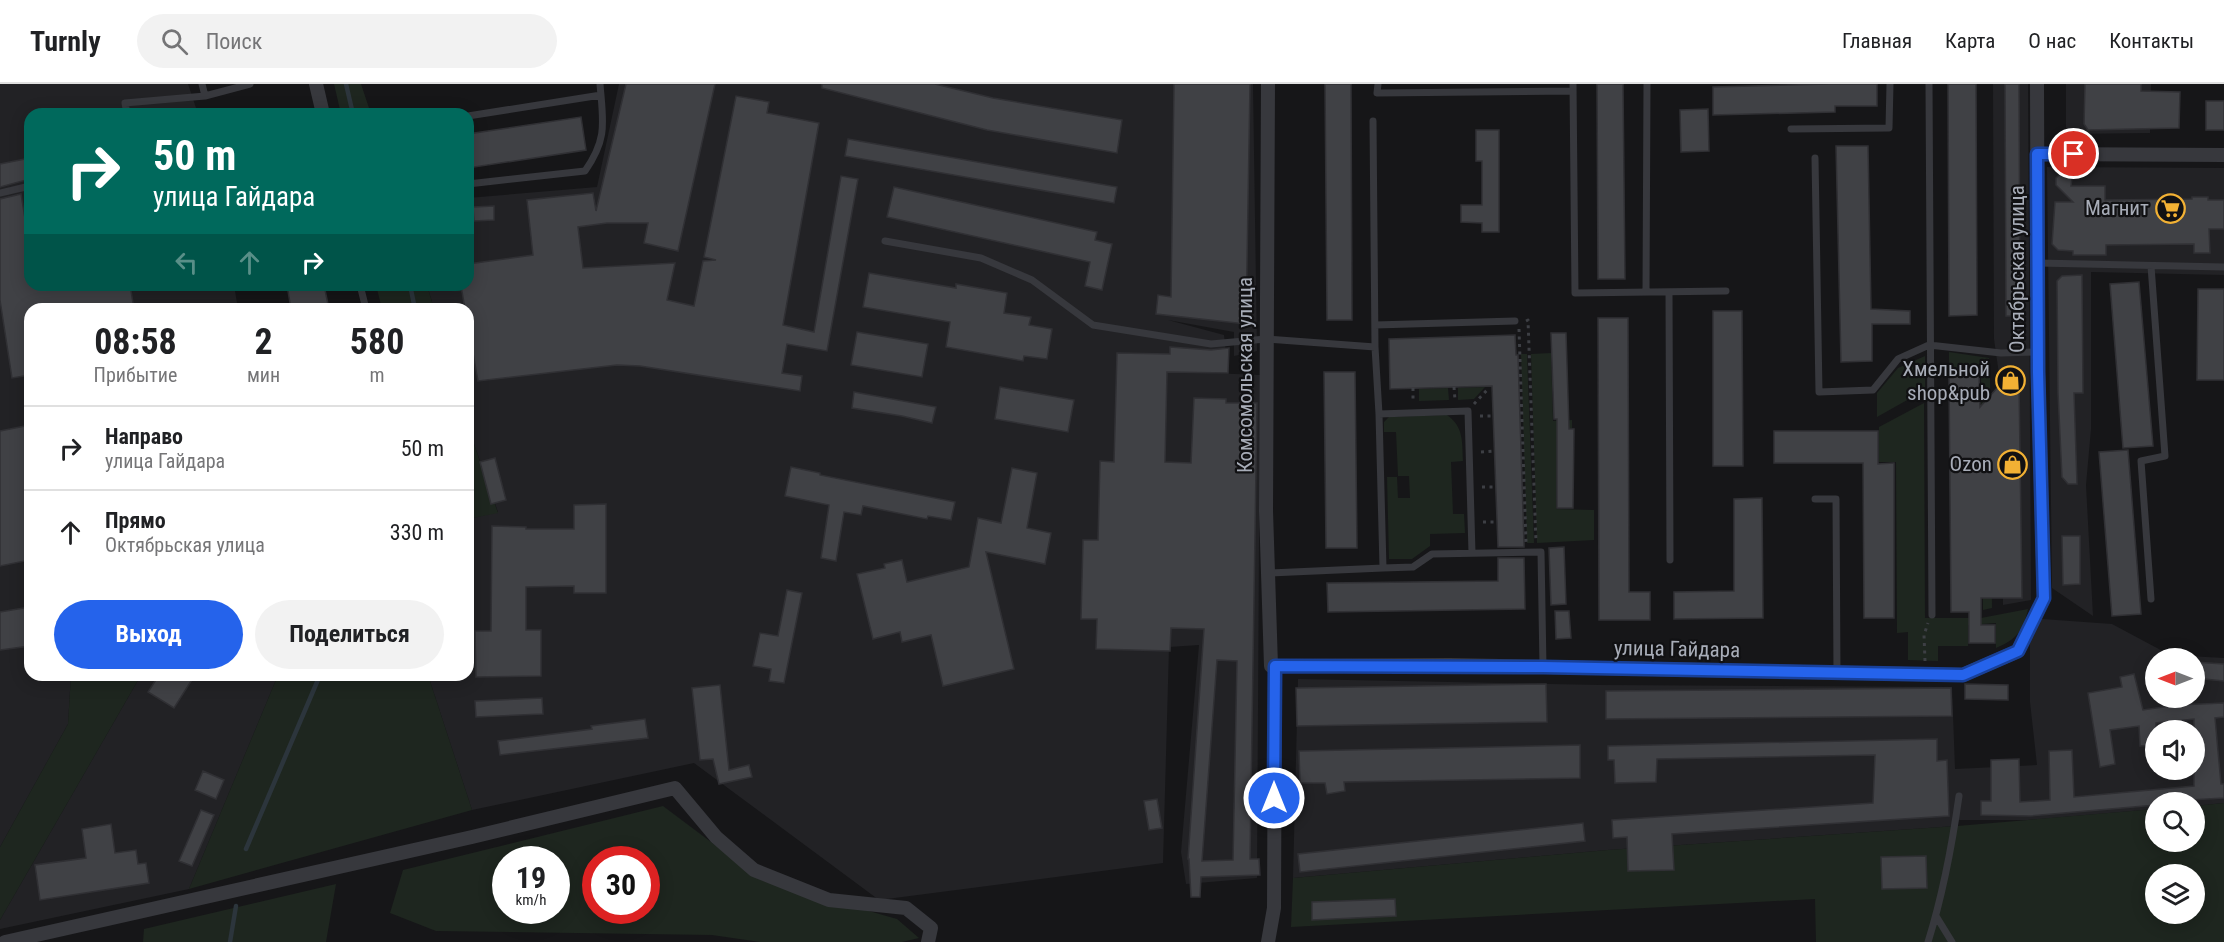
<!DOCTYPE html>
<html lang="ru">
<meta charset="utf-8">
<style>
:root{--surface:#fff;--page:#f2f2f2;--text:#202124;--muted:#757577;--line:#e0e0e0;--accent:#2563eb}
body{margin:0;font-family:"Roboto Condensed",sans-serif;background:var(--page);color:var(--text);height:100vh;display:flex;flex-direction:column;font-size:22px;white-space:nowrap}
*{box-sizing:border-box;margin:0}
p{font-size:20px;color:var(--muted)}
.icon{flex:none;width:33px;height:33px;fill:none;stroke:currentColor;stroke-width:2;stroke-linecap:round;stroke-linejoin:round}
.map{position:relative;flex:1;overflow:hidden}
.panel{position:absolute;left:24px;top:219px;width:450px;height:378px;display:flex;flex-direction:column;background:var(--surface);border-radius:18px;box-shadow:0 3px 15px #0003}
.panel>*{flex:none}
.banner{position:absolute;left:24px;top:24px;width:450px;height:183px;border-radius:18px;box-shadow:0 3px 15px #0003;background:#00695c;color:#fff;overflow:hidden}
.needle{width:39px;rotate:270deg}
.buttons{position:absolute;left:2145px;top:564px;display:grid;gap:12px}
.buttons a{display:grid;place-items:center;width:60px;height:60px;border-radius:50%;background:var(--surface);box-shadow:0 3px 15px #0003;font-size:30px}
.speed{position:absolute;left:492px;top:762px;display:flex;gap:12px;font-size:30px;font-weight:700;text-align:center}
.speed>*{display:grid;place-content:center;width:78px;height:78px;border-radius:50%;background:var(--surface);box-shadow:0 3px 15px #0003;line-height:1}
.speed small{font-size:15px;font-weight:400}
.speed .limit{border:9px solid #d22;background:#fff;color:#111}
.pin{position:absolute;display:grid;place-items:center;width:51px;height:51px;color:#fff;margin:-26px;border:3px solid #fff;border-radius:50%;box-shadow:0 2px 6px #0007}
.me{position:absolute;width:66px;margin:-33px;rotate:0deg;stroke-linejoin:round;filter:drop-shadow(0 0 4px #0008)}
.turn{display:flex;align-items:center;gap:21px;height:126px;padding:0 30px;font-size:27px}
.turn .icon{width:78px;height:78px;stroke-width:2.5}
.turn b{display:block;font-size:42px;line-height:51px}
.lanes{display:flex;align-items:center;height:57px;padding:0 30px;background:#0003;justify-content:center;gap:30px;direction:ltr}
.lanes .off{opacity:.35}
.eta{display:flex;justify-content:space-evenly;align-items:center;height:102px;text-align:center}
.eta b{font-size:36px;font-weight:700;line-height:42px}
.button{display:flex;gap:12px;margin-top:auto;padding:12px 30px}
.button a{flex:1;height:69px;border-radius:36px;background:var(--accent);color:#fff;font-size:24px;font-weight:700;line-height:69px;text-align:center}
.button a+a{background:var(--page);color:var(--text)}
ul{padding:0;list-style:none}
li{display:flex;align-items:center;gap:18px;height:84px;padding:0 30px;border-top:2px solid var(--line)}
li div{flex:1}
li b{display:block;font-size:22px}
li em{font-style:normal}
header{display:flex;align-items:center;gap:36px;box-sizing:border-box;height:84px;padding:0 30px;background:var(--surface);border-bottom:2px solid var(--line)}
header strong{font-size:28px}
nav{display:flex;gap:33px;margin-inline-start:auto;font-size:21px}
.search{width:420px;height:54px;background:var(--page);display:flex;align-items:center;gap:15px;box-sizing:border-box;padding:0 21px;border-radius:33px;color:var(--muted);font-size:22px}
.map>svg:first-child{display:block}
.built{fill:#222225;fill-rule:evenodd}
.green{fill:#1e261f;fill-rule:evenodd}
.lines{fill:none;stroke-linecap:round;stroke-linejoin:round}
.stream{stroke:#2c353c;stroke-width:4.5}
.building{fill:#404145;stroke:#303034;stroke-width:1.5;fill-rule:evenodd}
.path{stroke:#3d3f44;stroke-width:3;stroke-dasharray:3 4.5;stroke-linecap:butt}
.lane{stroke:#37383d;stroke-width:7}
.street{stroke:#37383d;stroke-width:14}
.route-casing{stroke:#184099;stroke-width:15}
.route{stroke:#2563eb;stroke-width:10}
.labels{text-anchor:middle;stroke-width:4.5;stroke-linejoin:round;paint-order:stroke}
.poi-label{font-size:21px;fill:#a8adb8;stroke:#111113;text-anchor:end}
.street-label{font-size:21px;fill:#a8adb8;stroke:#111113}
</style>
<header>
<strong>Turnly</strong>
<div class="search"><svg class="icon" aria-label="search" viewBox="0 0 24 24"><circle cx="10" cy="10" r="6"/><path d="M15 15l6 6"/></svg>Поиск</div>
<nav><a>Главная</a><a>Карта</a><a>О нас</a><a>Контакты</a></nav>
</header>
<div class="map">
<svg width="2224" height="858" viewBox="0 0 2224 858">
<rect width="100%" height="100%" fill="#161618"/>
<path class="built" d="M0,0H188L198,30H30V201H234L238,225H30V591H71L68,640L0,763Z
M619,0H1253L1257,267L1234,272V248L1168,236L1224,251L1227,278L1185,288L1260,291L1257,794L1186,800L1181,768L1199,561L1169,563L1163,779L879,816L694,679L472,726L428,591H468V435L498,428L468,343V225H434L427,201H468V114L597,103Z
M1993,0H2028L2031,516L2003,521L2001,304L1994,255Z
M2066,0H2151L2150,49L2066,50Z
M2047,83L2224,84V191L2091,188V345L2086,401L2093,532L2052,504Z
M2030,534L2112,540L2170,571L2224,574V719L2195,722L2194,718H2156L2155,725L2028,736H1957V742L1608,766L1293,794L1298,595L1600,601L1952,603L1955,685L2037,681L2030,618ZM2156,574H2194V614H2156ZM2156,646H2194V686H2156Z
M141,591H278L189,805L0,845V836Z"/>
<path class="green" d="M334,0H361L371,30H341Z
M376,201H427L434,225H382Z
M1949,268L1989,274V286H1949Z
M1551,269L1553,337L1572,336V344H1557L1556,425L1594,426V456L1537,459L1531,270Z
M1521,270H1527L1534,459H1527Z
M1925,272V306L1877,333V309L1898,284Z
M1981,292H1990L1992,524L1983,526Z
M1485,303L1474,315L1458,316V304Z
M1448,304L1449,316L1419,317V305Z
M1924,319L1925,534H1981L2028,525C2023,547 2017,555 1996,564V539L1968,541V562H1938V577L1908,576V548L1897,549L1896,378H1879V343Z
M1447,331C1464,343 1462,358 1463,377L1451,378L1453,430H1464L1465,449L1430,450V462L1412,475H1389L1387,393H1397L1398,414H1410L1409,392H1398L1396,348H1384V338L1389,333Z
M468,343L498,429L468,435Z
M71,591H141L0,836V763L68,640Z
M278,591H428L472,726L189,805Z
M2224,719V858H1816L1815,815L1291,843L1293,794L1608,766L1957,742L2155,725L2156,758H2194L2195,722ZM2156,790H2194V830H2156Z
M663,722L763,797L897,835L919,854L902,858H760L712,851L436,847L390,829L403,786ZM506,776H556V826H506ZM596,776H646V826H596Z
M336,800L326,858H143L144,845Z"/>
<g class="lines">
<path class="stream" d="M346,0L353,30
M410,201L415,225
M246,765L320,591
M230,858L236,822"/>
</g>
<path class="building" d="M626,0H715L678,167L644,159L648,139H607L578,143L583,184L675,179L667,216L694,222L703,177L716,176L704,173L736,12L769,18L767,29L819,39L783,241L814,248L841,92L858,95L827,267L787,260L782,289L802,292L800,307L640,282L617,281L478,297L468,242V225H465L461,202L468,201V180L533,171L527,116L593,109L596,127Z
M822,0H935L993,14L1122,36L1117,69L987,46L822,4Z
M1174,0H1250L1246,240L1156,230L1158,211L1171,213Z
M1325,0H1351L1352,236H1327Z
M1597,0H1623L1625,195H1598Z
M1828,0H1877V22H1835V28L1713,31V3Z
M1948,0H1976L1977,231L1949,232Z
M2005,0H2019L2020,232H2006Z
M2085,0H2141V7L2180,8L2179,44L2088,46L2084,40Z
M2206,17H2224V46H2206Z
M1708,25L1709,67L1681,68L1680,26Z
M581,33L586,66L468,84V50Z
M1476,46H1499V148H1482V139L1461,138V121H1482V77H1476Z
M848,55L1117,103L1114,119L845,72Z
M1836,62H1868L1871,225L1910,227V240H1872V277L1841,278Z
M30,74V95L0,103V80Z
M2061,89L2067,90L2072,94L2071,102H2105V116L2192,115V113H2208V116H2224V145H2209L2210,169H2194V160L2106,161V171H2073V167L2058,166L2052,160L2055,118H2073L2056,101V94Z
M894,103L1097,148L1095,156L1112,160L1102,206L1085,202L1090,178L887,133Z
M21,110L30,165V201H130L134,225H30V291L12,294L0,216V115Z
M494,122V136L474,137L473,123Z
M869,189L956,204V200L1007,209L1004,229L1031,233L1029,241L1052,245L1047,275L1024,272L1023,277L946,263L950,238L863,223Z
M2082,191L2083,309H2074L2077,400H2068L2062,393L2058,309L2057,197L2062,192Z
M2139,198L2153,362L2123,364L2110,200Z
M287,201H324L329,225H291Z
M2198,205H2224V296H2197Z
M1713,227H1742L1743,382H1713Z
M1598,234H1628L1629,508H1650V536H1599Z
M857,248L928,260L922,293L851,281Z
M1551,249H1566L1569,345H1574L1573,424H1557V335H1554Z
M1515,251L1516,271H1518L1524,460V463H1498L1492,302L1390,305L1389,255Z
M1170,263L1211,266L1229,264L1228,289L1167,288L1165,378L1191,379L1194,314L1226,315V319H1257L1250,775H1259L1260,791L1201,793L1200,813H1191L1189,775H1188L1204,545L1171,544L1170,567L1096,565L1097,535H1081L1083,456H1098L1100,377L1114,378L1117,269L1170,270ZM1217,576L1237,577L1233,776L1202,777Z
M1324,288H1355L1357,464H1326Z
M1949,292H1979L1980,323L2006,294H2017L2019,297L2022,514H1981V541H1995V559H1969V528H1951Z
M1000,303L1074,316L1068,348L995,335Z
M854,308L936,323L932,339L902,332L852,324Z
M30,341V476L0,482V347Z
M1774,347H1878V380L1894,379V534H1864L1863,379H1774Z
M2128,366L2141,530L2112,532L2099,368Z
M495,374L506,416L491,420L480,378Z
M791,383L820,389V391L955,418L951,436L928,432L927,435L863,422L861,431L844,428L836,477L821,474L829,421L785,412Z
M1012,384L1037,389L1027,444L1051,449L1045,480L986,468L1014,585L943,602L931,551L902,558L900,548L873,555L857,490L885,484L884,480L902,476L907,498L969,483L978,434L1001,439Z
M1762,414L1763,534L1674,535V508L1734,507V415Z
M606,420V509H574V502L526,503V546H541V592L476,593L475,547H491L492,442L526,443V445H574V421Z
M2062,452H2080V500L2063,501Z
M1564,463L1566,520L1551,521L1549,464Z
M1498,474H1524L1525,525L1328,528L1327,499L1498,497Z
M787,506L802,509L784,599L769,597L771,585L753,582L760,549L778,552Z
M30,523V562L0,566V528Z
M1555,527H1569L1571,554L1556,555Z
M2194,578L2224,580V597L2194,594Z
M2134,590L2143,626L2177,621L2224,619V633L2215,634L2221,700H2224V714L2156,718V721L2030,732L1981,731V717H1991V676L2019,675L2020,718L2050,716L2049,667L2072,666L2074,713L2194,702V635L2156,639V661L2140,662L2139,642L2110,646L2115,680L2100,683L2088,609L2122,603L2120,593Z
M159,591H195L174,624L148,608Z
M1546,600L1547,638L1297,642L1296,604Z
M1965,600L2008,601V616L1965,615Z
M720,601L729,686L749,681L752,693L719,700L713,675L700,676L692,604Z
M1951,604L1952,632L1606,635V607Z
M542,614L543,630L476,633L475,617Z
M645,635L648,654L500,671L498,657L592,645L591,642Z
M1937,655V677L1947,676L1949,732L1672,750L1674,786L1628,787L1627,753L1613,754L1612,736L1873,719L1875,671L1657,675L1656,698L1615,699L1614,676H1608V662Z
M1580,661V694L1344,698L1345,707L1327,710L1325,699H1300L1299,667Z
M203,687L224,696L216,715L195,706Z
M1157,715L1162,744L1149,746L1144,717Z
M201,726L214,731L192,782L179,777Z
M1583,739L1585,757L1300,788L1298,770Z
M111,740L115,769L136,766L138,780L146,779L149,799L40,816L35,781L86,774L82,745Z
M1926,772L1927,804L1882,805L1881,773Z
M1395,815L1396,832L1312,836V818Z"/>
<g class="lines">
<path class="path" d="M1526,237L1528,236L1536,458
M1519,245L1526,458
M1454,303L1455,316
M1413,304V317
M1474,320L1489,304
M1480,332H1493
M1481,368L1494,367
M1482,403H1495
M1483,438H1496
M1925,577L1924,551L1928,539"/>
<path class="lane" d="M202,0L205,12
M1378,0L1377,9L1573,7
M1573,0L1575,209L1726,207
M1929,0L1932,531
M127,30L125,19L205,12L250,0
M468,32L601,11
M1791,45L1889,44L1890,0
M1815,74L1819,308L1873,306L1898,275L1929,261L2001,269L2038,268
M468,100L585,87C608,54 603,38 600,0
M0,109L30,102
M885,157L981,174L1032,196L1093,241L1211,260L1266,255L1375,263
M2038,179L2224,183
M2151,182L2165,372L2141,377L2151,515
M360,201L366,225
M1646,208L1647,0
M1669,208L1670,476
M1375,241L1515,237
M1379,330L1468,327L1472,469
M1815,415H1836L1837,589
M1383,484L1413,483L1432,470L1541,468L1543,583
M1268,489L1383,484L1379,330L1375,263L1373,37
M1936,832L1952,858
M1928,858C1943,810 1952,762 1959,712"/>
<path class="street" d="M316,0L323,30
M1268,0L1266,427L1271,582L1450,581L1963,591L2018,567L2044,514L2038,288L2037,0
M2037,70L2224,71
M5,858L472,753L675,704L716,753L754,786L829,816L906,824L931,844L928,858
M1268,858L1274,824L1275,582"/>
</g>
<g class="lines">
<defs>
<path id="route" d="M1274,714L1275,582L1543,583L1963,591L2018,567L2044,514L2038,288L2037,70H2074"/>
</defs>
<use href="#route" class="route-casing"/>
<use href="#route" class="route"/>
</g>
<defs>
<symbol id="supermarket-ring" viewBox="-11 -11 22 22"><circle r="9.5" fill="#111113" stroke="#f2b134" stroke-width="1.5"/><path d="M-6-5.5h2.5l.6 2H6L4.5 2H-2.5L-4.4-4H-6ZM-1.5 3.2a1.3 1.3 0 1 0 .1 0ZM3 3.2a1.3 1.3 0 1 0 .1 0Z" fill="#f2b134"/></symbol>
<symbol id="shop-ring" viewBox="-11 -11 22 22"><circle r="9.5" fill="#111113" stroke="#f2b134" stroke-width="1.5"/><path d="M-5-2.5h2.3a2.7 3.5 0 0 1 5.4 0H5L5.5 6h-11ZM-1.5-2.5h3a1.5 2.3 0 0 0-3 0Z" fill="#f2b134"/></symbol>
</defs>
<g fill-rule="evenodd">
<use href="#supermarket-ring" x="2154" y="108" width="33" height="33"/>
<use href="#shop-ring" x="1994" y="280" width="33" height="33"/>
<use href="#shop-ring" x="1996" y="364" width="33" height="33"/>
</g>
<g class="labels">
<g class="poi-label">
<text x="2149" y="131">Магнит</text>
<text x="1990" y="292">Хмельной<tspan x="1990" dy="24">shop&amp;pub</tspan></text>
<text x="1992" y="387">Ozon</text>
</g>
<g class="street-label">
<text transform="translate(2017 185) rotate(-90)" y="7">Октябрьская улица</text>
<text transform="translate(1245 291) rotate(-90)" y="7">Комсомольская улица</text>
<text transform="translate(1677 565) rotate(1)" y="7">улица Гайдара</text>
</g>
</g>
</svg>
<div class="buttons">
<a><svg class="needle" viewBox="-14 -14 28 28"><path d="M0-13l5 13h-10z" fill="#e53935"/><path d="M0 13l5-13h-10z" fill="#757577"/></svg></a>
<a><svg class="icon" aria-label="sound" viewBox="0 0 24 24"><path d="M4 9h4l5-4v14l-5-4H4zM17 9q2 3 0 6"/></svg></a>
<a><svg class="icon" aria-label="search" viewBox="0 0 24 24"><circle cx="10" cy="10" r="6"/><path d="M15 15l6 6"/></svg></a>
<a><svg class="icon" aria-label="layers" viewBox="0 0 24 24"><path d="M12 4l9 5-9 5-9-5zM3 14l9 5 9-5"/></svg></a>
</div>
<div class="speed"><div>19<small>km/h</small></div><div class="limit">30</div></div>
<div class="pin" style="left:2074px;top:70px;background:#d93025"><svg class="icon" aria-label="arrive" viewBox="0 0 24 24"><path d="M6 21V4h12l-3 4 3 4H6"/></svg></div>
<svg class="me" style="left:1274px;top:714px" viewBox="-20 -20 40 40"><circle r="17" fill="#2563eb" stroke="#fff" stroke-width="3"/><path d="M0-11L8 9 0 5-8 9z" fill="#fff"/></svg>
<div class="banner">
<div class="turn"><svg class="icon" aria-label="right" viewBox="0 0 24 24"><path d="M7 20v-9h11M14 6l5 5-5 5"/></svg><div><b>50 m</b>улица Гайдара</div></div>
<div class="lanes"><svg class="icon off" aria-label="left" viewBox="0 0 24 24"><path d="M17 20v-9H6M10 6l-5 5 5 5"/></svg><svg class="icon off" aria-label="ahead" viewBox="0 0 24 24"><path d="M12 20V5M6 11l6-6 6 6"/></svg><svg class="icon" aria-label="right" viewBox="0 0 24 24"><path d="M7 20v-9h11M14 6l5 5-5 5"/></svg></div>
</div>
<section class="panel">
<div class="eta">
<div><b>08:58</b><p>Прибытие</p></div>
<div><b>2</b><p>мин</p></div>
<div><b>580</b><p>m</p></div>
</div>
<ul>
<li><svg class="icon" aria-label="right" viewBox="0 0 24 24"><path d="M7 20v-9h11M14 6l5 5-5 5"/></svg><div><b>Направо</b><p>улица Гайдара</p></div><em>50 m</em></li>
<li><svg class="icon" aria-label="ahead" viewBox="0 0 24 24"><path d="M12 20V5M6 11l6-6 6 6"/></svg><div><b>Прямо</b><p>Октябрьская улица</p></div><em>330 m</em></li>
</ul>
<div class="button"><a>Выход</a><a>Поделиться</a></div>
</section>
</div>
